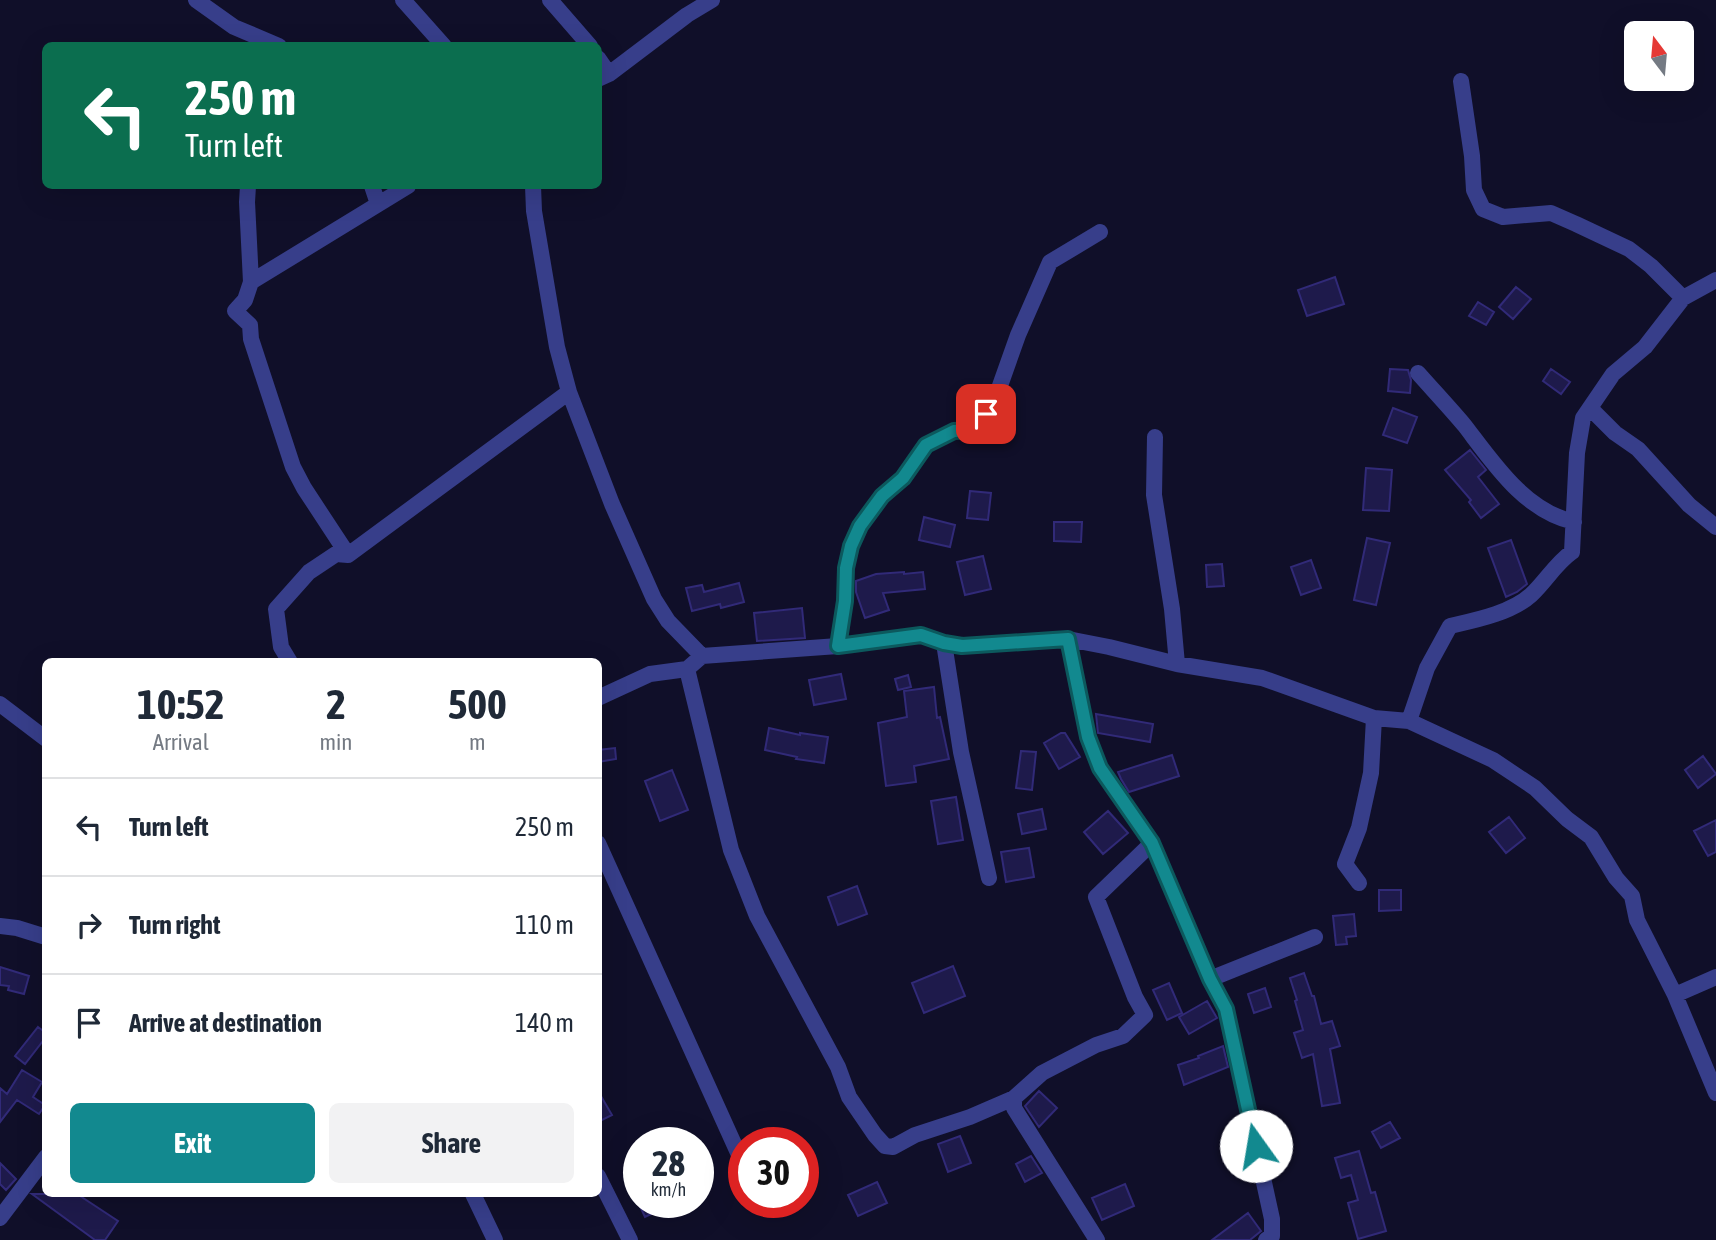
<!DOCTYPE html>
<style>
:root{--surface:#fff;--page:#f2f2f3;--text:#1f2937;--muted:#747a83;--line:#e0e1e3;--accent:#12898f}
body{margin:0;font-family:"Asap Condensed",sans-serif;background:var(--page);color:var(--text);height:100vh;display:flex;flex-direction:column;font-size:26px;white-space:nowrap}
*{box-sizing:border-box;margin:0}
p{font-size:23px;color:var(--muted)}
.icon{flex:none;width:38px;height:38px;fill:none;stroke:currentColor;stroke-width:2;stroke-linecap:round;stroke-linejoin:round}
.map{position:relative;flex:1;overflow:hidden}
.side{position:absolute;left:42px;top:658px;width:560px;height:539px;display:flex;flex-direction:column;background:var(--surface);border-radius:10px;box-shadow:0 7px 28px #0002}
.side>*{flex:none}
.banner{position:absolute;left:42px;top:42px;width:560px;height:147px;border-radius:10px;box-shadow:0 7px 28px #0002;background:#0b6e4f;color:#fff;overflow:hidden}
.needle{width:46px;rotate:344deg}
.controls{position:absolute;left:1624px;top:21px;display:grid;gap:14px}
.controls a{display:grid;place-items:center;width:70px;height:70px;border-radius:10px;background:var(--surface);box-shadow:0 7px 28px #0002;font-size:35px}
.speed{position:absolute;left:623px;top:1127px;display:flex;gap:14px;font-size:35px;font-weight:700;text-align:center}
.speed>*{display:grid;place-content:center;width:91px;height:91px;border-radius:50%;background:var(--surface);box-shadow:0 7px 28px #0002;line-height:1}
.speed small{font-size:18px;font-weight:400}
.speed .limit{border:10px solid #d22;background:#fff;color:#111}
.pin{position:absolute;display:grid;place-items:center;width:60px;height:60px;color:#fff;margin:-30px;border-radius:14px;box-shadow:0 4px 10px #0006}
.me{position:absolute;width:77px;margin:-38px;rotate:347deg;stroke-linejoin:round;filter:drop-shadow(0 0 5px #0008)}
.turn{display:flex;align-items:center;gap:24px;height:147px;padding:0 28px;font-size:32px}
.turn .icon{width:91px;height:91px;stroke-width:2.5}
.turn b{display:block;font-size:49px;line-height:60px}
.eta{display:flex;justify-content:space-evenly;align-items:center;height:119px;text-align:center}
.eta b{font-size:42px;font-weight:700;line-height:49px}
.primary-button{display:flex;gap:14px;margin-top:auto;padding:14px 28px}
.primary-button a{flex:1;height:80px;border-radius:10px;background:var(--accent);color:#fff;font-size:28px;font-weight:700;line-height:80px;text-align:center}
.primary-button a+a{background:var(--page);color:var(--text)}
ul{padding:0;list-style:none}
li{display:flex;align-items:center;gap:21px;height:98px;padding:0 28px;border-top:2px solid var(--line)}
li div{flex:1}
li b{display:block;font-size:26px}
li em{font-style:normal}
.map>svg:first-child{display:block}
.building{fill:#1e1a4b;stroke:#312a78;stroke-width:2}
.lines{fill:none;stroke-linecap:round;stroke-linejoin:round}
.minor{stroke:#373e8a;stroke-width:16}
.route-casing{stroke:#0c595d;stroke-width:18}
.route{stroke:#12898f;stroke-width:12}
</style>
<div class="map">
<svg width="1716" height="1240" viewBox="0 0 1716 1240">
<rect width="100%" height="100%" fill="#100f29"/>
<path class="building" d="M1335,277L1344,304L1307,316L1298,290Z
M1516,287L1531,299L1513,319L1499,307Z
M1478,302L1494,312L1486,325L1469,316Z
M1390,369L1408,370L1411,380L1410,393L1388,391Z
M1551,369L1570,382L1561,394L1543,381Z
M1393,408L1417,417L1407,443L1383,435Z
M1470,450L1486,470L1478,477L1499,504L1481,518L1469,502L1471,500L1445,470Z
M1366,468L1392,470L1389,511L1363,510Z
M970,491L991,493L988,520L967,518Z
M924,517L955,525L950,547L919,540Z
M1054,522H1082L1081,542L1054,541Z
M1367,538L1390,543L1376,605L1354,600Z
M1511,540L1527,584L1517,592L1506,597L1488,548Z
M983,556L991,589L965,595L957,562Z
M1311,560L1321,588L1301,595L1291,567Z
M1222,564L1224,586L1207,587L1206,565Z
M904,572V574L923,572L925,589L883,593L889,610L865,618L856,592V581L876,574Z
M739,583L744,602L721,608L720,604L692,611L686,588L702,585L704,592Z
M802,608L805,638L757,641L754,613Z
M841,674L846,699L814,705L809,680Z
M908,675L911,687L898,690L895,679Z
M934,687L937,718L940,717L949,759L914,766L916,782L886,786L878,723L907,717L904,691Z
M1096,714L1153,724L1150,742L1098,733Z
M769,728L800,735V733L828,737L824,763L796,759L797,757L765,750Z
M1061,733H1065L1080,757L1059,769L1044,743Z
M615,748L616,759L598,762V750Z
M1021,751L1036,752L1032,790L1016,788Z
M1172,755L1179,776L1129,792L1121,779L1118,772Z
M1703,756L1716,774L1698,788L1685,770Z
M672,770L688,810L660,821L645,781Z
M956,797L963,840L938,844L931,801Z
M1042,809L1046,829L1022,834L1018,814Z
M1108,811L1128,833L1103,854L1084,832Z
M1509,817L1525,838L1506,853L1489,832Z
M1716,820V852L1708,856L1694,831Z
M1029,848L1034,877L1006,882L1001,852Z
M857,886L867,914L838,925L828,897Z
M1379,890H1401V910L1379,911Z
M1354,914L1356,936L1346,937L1347,944L1336,945L1333,916Z
M953,966L965,996L924,1013L912,983Z
M0,967L29,976L24,994L8,990L9,986L0,985Z
M1304,973L1312,996H1314L1321,1024L1332,1021L1340,1046L1330,1049L1340,1103L1322,1106L1313,1054L1302,1058L1294,1033L1303,1030L1295,1001L1297,1000L1290,978Z
M1169,983L1182,1013L1167,1020L1153,990Z
M1265,988L1271,1007L1254,1013L1248,994Z
M1207,1001L1217,1018L1189,1034L1179,1017Z
M38,1027L46,1033V1037L25,1064L15,1056Z
M1223,1046L1228,1067L1184,1085L1178,1065L1199,1058L1198,1056Z
M22,1070L42,1082L33,1097L45,1105L39,1114L17,1100L0,1122V1088L7,1094Z
M598,1091L612,1115L598,1122Z
M1039,1091L1057,1108L1039,1127L1025,1106Z
M1390,1122L1400,1138L1381,1148L1372,1132Z
M960,1136L971,1163L948,1172L938,1144Z
M1359,1151L1371,1193L1375,1192L1386,1231L1358,1239L1348,1203L1358,1200L1351,1175L1341,1178L1335,1158Z
M1031,1156L1042,1173L1025,1182L1016,1164Z
M0,1163L16,1179L6,1190L0,1184Z
M877,1182L887,1203L858,1216L848,1195Z
M1125,1184L1134,1206L1102,1220L1092,1198Z
M32,1194H77L118,1221L105,1240H95Z
M638,1202H677L645,1217Z
M1248,1213L1261,1231L1250,1240H1212Z"/>
<g class="lines">
<path class="minor" d="M196,0L234,27L279,46
M403,0L444,46
M550,0L590,46
M598,58L609,74
M598,79L609,74L687,15L712,0
M1461,81L1472,156L1474,190L1483,209L1503,217L1551,213L1576,224L1629,249L1651,266L1683,298
M248,186L247,202L251,282
M372,186L378,204
M533,186L534,211L557,347L569,392L612,504L654,599L668,621L702,656
M1418,373C1433,390 1450,408 1465,426C1494,464 1525,511 1574,522
M1590,408L1615,433L1638,449L1689,505L1716,527
M1155,437L1154,495L1172,609L1177,664
M348,555L569,392
M1068,639L1088,737L1100,768L1152,843L1210,979L1226,1009L1272,1219V1236L1266,1240
M944,643L961,752L989,878
M838,646L845,601L846,568L851,546L860,526L882,496L903,478L926,445L954,431L976,430L996,397L1018,335L1050,262L1100,232
M290,662L281,647L276,609L309,572L336,554L348,555L304,488L293,467L251,339L250,325L235,311L245,300L251,282L408,186
M687,669L731,850L757,916L838,1067L849,1097L875,1135L885,1146L893,1147L915,1135L970,1117L1014,1098V1108L1097,1240
M598,698L650,674L687,669L702,656L838,646L921,635L944,643L962,646L1068,639L1109,647L1177,664L1262,678L1374,718L1409,721L1493,760L1535,788L1567,819L1591,837L1616,878L1632,896L1637,920L1675,995L1716,1093
M0,704L46,739
M1409,721L1427,668L1450,626C1476,620 1511,613 1531,595C1546,581 1556,563 1572,552L1577,453L1583,418L1613,374L1645,347L1683,298L1716,280
M598,843L744,1166
M1359,883L1345,864L1359,828L1371,773L1374,718
M0,926L17,928L46,937
M1210,979L1315,937
M1675,995L1716,977
M1014,1098L1042,1073L1096,1045L1123,1036L1145,1015L1135,997L1096,897L1152,843
M598,1176L630,1240
M473,1194L495,1240
M760,1202L762,1207
M0,1218L46,1157"/>
</g>
<g class="lines">
<defs>
<path id="route" d="M986,414L976,430L954,431L926,445L903,478L882,496L860,526L851,546L846,568L845,601L838,646L921,635L944,643L962,646L1068,639L1088,737L1100,768L1152,843L1210,979L1226,1009L1256,1146"/>
</defs>
<use href="#route" class="route-casing"/>
<use href="#route" class="route"/>
</g>
</svg>
<div class="controls">
<a><svg class="needle" viewBox="-14 -14 28 28"><path d="M0-13l5 13h-10z" fill="#e53935"/><path d="M0 13l5-13h-10z" fill="#747a83"/></svg></a>
</div>
<div class="speed"><div>28<small>km/h</small></div><div class="limit">30</div></div>
<div class="pin" style="left:986px;top:414px;background:#d93025"><svg class="icon" aria-label="arrive" viewBox="0 0 24 24"><path d="M6 21V4h12l-3 4 3 4H6"/></svg></div>
<svg class="me" style="left:1256px;top:1146px" viewBox="-20 -20 40 40"><circle r="19" fill="#fff"/><path d="M0-13L10 11 0 6-10 11z" fill="#12898f"/></svg>
<div class="banner">
<div class="turn"><svg class="icon" aria-label="left" viewBox="0 0 24 24"><path d="M17 20v-9H6M10 6l-5 5 5 5"/></svg><div><b>250 m</b>Turn left</div></div>
</div>
<section class="side">
<div class="eta">
<div><b>10:52</b><p>Arrival</p></div>
<div><b>2</b><p>min</p></div>
<div><b>500</b><p>m</p></div>
</div>
<ul>
<li><svg class="icon" aria-label="left" viewBox="0 0 24 24"><path d="M17 20v-9H6M10 6l-5 5 5 5"/></svg><div><b>Turn left</b></div><em>250 m</em></li>
<li><svg class="icon" aria-label="right" viewBox="0 0 24 24"><path d="M7 20v-9h11M14 6l5 5-5 5"/></svg><div><b>Turn right</b></div><em>110 m</em></li>
<li><svg class="icon" aria-label="arrive" viewBox="0 0 24 24"><path d="M6 21V4h12l-3 4 3 4H6"/></svg><div><b>Arrive at destination</b></div><em>140 m</em></li>
</ul>
<div class="primary-button"><a>Exit</a><a>Share</a></div>
</section>
</div>
